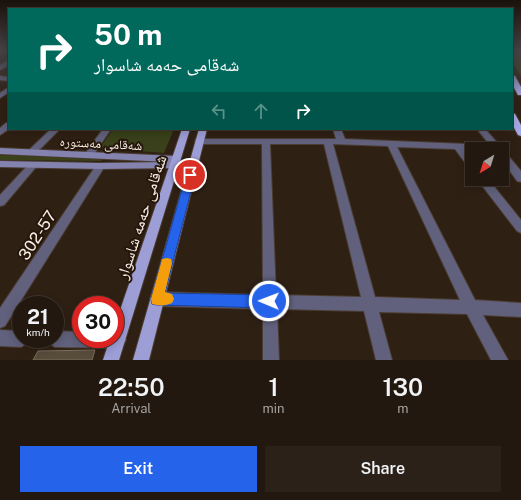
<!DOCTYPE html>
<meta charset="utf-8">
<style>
:root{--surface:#23180f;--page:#2b2118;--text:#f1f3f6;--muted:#a3a09e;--line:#40372f;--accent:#2563eb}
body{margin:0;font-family:"Public Sans","Noto Naskh Arabic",sans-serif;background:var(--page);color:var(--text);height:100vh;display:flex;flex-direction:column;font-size:15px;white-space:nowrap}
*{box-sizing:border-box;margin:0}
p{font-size:13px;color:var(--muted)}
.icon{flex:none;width:22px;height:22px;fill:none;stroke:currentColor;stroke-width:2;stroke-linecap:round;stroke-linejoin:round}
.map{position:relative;height:360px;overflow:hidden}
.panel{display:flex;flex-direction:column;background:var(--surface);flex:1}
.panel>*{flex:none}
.hud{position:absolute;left:8px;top:8px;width:505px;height:122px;border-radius:0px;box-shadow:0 2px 10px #0003,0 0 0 1px var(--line);background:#00695c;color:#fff;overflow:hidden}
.needle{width:26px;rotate:218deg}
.fabs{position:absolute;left:465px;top:142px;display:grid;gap:8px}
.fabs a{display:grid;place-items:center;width:44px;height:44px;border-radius:0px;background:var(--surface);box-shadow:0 2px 10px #0003,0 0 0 1px var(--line);font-size:20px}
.speed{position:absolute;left:12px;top:296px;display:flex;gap:8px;font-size:20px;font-weight:700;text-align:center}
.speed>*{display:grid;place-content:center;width:52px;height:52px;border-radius:50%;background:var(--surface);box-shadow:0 2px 10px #0003,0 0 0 1px var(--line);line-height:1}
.speed small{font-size:10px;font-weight:400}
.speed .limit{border:6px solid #d22;background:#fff;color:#111}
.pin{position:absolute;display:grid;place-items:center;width:34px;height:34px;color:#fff;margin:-17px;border:2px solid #fff;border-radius:50%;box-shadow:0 1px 4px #0007}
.me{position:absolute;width:44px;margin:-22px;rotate:271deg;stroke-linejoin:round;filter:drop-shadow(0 0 3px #0008)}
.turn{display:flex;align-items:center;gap:14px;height:84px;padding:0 20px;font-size:18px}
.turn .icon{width:52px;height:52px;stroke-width:2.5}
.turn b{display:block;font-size:28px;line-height:34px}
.lanes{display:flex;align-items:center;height:38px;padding:0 20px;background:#0003;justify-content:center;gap:20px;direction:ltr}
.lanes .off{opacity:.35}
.eta{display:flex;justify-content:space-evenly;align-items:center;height:68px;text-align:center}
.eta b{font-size:24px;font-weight:600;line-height:28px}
.button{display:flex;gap:8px;margin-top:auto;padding:8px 20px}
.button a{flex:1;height:46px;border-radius:0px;background:var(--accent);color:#fff;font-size:16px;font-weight:600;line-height:46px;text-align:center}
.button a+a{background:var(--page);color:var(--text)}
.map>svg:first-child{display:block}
.green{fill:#39401a}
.building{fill:#584c3b;stroke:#7b6f5d}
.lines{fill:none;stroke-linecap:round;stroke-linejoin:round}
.minor-casing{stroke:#4b3d32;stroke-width:2}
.secondary-casing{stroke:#4b3d32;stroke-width:2}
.primary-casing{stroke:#4b3d32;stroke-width:2}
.trunk-casing{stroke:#4b3d32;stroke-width:2}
.minor{fill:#61617d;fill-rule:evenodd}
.secondary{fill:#8483b0;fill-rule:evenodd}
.primary{fill:#9e9ed7;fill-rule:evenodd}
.trunk{fill:#aaaae9;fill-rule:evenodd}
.route{fill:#2563eb;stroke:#184099}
.slow{fill:#f59e0b}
.labels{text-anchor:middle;stroke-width:4;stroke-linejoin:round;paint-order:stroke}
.street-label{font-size:13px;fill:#faefe7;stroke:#25170b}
.near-street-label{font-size:16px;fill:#faefe7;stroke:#25170b}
</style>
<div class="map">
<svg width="521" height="360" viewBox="0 0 521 360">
<rect width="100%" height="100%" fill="#2f2014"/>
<path class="green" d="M512,51H521V76L512,62Z
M113,129H174L164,153L100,148Z
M0,155L102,159L101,161L0,160Z"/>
<path class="building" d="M95,350L92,360H33L38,351Z"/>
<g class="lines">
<defs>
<path id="minor" d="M9,60V65L0,70V65Z
M0,76L9,77V81L0,80Z
M9,87V92L0,98V93Z
M6,123H9V129L0,135V128Z
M51,129H60L35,154H29L27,152L29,150Z
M103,129H111L92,157H86L84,155Z
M333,129H341L345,139L490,145L477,129H485L501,147L502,149V150L464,149L472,159V169L469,168L455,149L397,147L475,300L521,303V317L483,315L508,360H491L467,314L379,312L392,360H376L364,311L277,309L279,360H263V309L157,306L152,304L150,299L152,294L157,292L263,295L262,144H199L195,141L196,139H336ZM270,144H324L361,297L276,295ZM333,144L388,146L460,300L375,297Z
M502,151L505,152L521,171V182L517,181L502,160Z
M33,162L38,165L36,167L4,205L0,206V195L30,163Z
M100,163L105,166L5,326L0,328V308L97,164Z
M477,179H488L521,220V233L517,231Z
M0,330L21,331V339H29L26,344L21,347L0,346Z
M55,331L81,332V339H115V332L123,335L126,340L123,345L118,348L55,347L50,344L47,339H55Z"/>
<path id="secondary" d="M0,148L176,156L181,159L179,161L175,162L179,165L174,168L100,169L0,167V161L100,163L170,162L0,154Z"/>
<path id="primary" d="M182,129H190L119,360H103L110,339H115V325Z
M199,129H207L149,360H133Z"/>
<path id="trunk" d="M512,76H515L521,87V95H518L512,84Z
M512,113L515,114L521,125V136L518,135L512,124Z"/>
</defs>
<use href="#minor" class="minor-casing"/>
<use href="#secondary" class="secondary-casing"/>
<use href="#primary" class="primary-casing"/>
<use href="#trunk" class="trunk-casing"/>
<use href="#minor" class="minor"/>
<use href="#secondary" class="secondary"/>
<use href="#primary" class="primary"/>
<use href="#trunk" class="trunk"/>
</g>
<linearGradient id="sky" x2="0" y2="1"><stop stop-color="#1a120b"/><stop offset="0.5" stop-color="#474245"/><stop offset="1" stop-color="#474245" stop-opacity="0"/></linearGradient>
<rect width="521" height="101" fill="url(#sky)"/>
<path class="route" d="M190,172L195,175L165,293L269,295L274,297L275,301L274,306L269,308L157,305L152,304L151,299L186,175Z"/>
<path class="slow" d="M167,258L171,259L172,263L165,292L172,294L174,299L172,303C166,306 159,306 152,304L151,299L161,263L162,259Z"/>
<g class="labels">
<g class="street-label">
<text transform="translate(101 143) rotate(3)" y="5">شەقامی مەستورە</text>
</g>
<g class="near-street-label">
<text transform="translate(141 217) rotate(-72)" y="6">شەقامی حەمە شاسوار</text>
<text transform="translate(37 235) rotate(-57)" y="6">302-57</text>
</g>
</g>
</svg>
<div class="fabs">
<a><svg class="needle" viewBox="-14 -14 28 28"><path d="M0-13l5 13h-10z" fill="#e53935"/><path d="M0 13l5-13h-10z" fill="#a3a09e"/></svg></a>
</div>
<div class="speed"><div>21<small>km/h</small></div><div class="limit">30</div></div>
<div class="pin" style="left:190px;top:175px;background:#d93025"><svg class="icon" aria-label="arrive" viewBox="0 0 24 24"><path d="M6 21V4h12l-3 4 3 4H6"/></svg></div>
<svg class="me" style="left:269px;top:301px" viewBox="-20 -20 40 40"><circle r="17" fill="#2563eb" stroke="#fff" stroke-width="3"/><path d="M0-11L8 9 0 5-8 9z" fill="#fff"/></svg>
<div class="hud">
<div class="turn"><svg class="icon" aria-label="right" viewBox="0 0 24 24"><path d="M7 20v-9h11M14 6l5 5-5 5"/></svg><div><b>50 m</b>شەقامی حەمە شاسوار</div></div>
<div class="lanes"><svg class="icon off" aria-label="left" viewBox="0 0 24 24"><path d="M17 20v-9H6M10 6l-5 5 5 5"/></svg><svg class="icon off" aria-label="ahead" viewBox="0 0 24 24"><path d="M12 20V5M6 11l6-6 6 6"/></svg><svg class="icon" aria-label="right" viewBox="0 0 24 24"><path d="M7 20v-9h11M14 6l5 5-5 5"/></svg></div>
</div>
</div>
<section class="panel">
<div class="eta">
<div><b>22:50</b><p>Arrival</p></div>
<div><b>1</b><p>min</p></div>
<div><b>130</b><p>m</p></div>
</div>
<div class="button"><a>Exit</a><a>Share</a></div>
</section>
